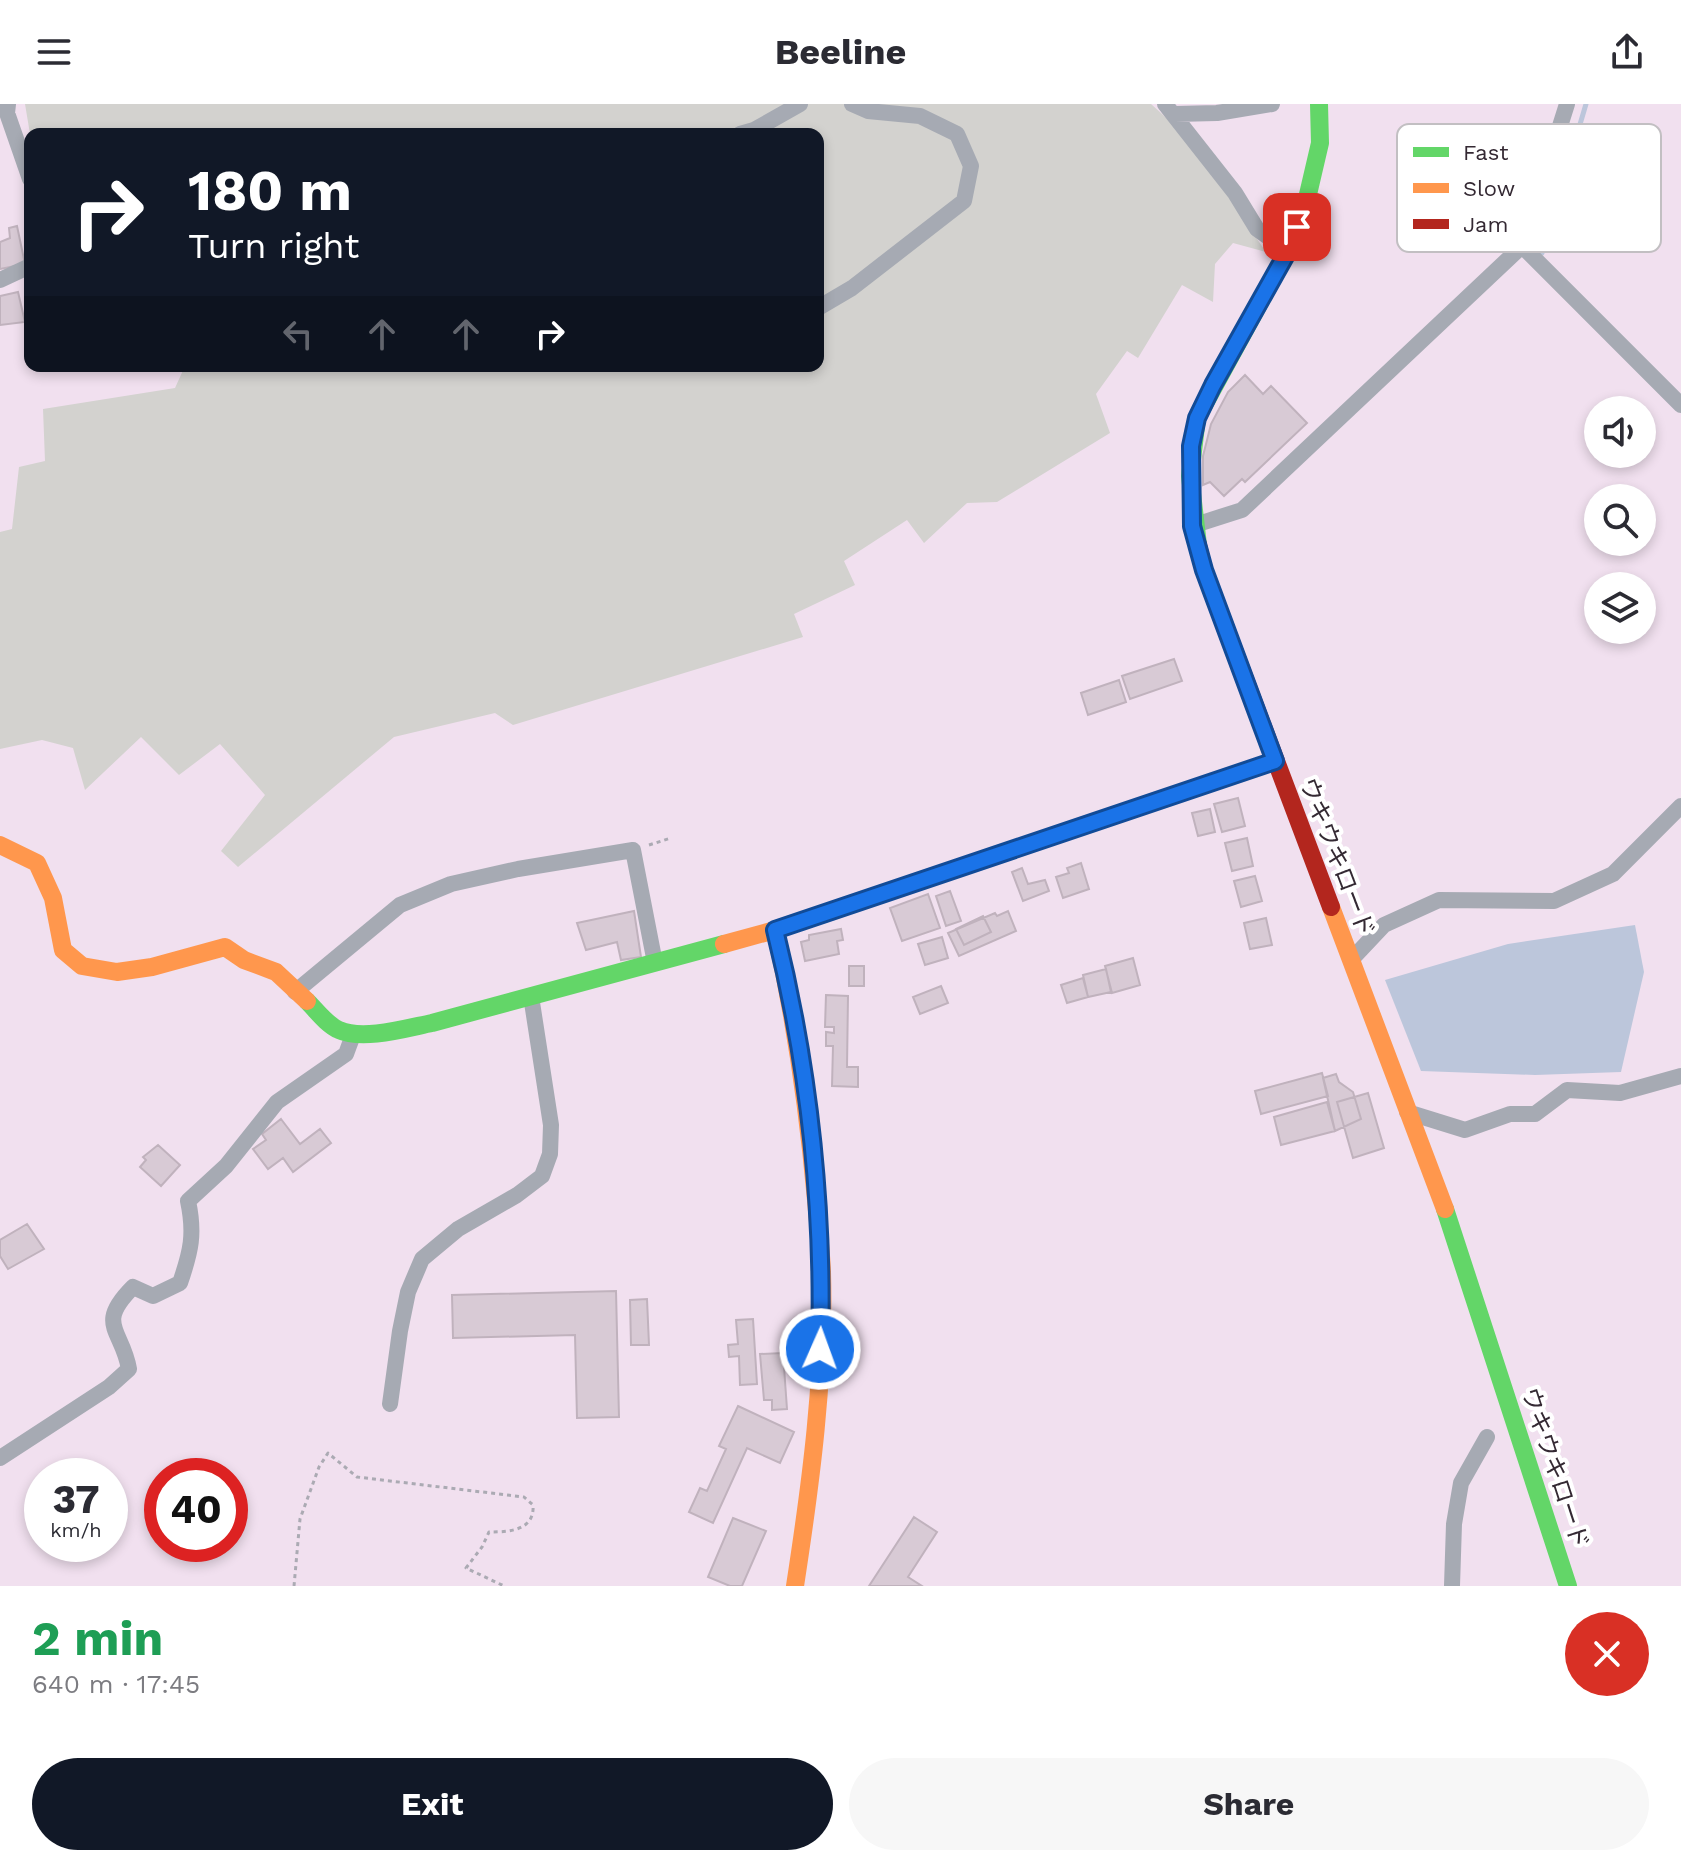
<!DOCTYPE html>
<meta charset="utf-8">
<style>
:root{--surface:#fff;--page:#f7f7f7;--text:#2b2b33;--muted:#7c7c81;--accent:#111827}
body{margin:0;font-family:"Work Sans","Noto Sans JP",sans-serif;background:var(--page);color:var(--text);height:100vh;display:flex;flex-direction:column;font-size:30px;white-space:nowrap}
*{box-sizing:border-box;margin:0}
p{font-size:26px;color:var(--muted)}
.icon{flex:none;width:44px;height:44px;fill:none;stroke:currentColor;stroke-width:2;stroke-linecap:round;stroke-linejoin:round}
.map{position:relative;height:1482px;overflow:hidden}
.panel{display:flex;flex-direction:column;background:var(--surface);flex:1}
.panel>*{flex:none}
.hud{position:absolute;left:24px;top:24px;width:800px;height:244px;border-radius:16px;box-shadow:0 4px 12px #0003;background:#111827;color:#fff;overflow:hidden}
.buttons{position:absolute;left:1584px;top:292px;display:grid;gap:16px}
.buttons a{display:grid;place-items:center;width:72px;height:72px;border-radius:50%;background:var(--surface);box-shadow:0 4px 12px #0003;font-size:40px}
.speed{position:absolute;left:24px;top:1354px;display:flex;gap:16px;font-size:40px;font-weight:700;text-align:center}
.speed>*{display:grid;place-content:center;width:104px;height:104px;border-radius:50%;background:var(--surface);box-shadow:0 4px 12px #0003;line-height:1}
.speed small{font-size:20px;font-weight:400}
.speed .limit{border:12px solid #d22;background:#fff;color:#111}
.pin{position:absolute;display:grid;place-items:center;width:68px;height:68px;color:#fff;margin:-34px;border-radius:16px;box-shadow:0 4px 12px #0006}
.me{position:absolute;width:88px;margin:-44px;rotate:2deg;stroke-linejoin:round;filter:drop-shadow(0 0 6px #0008)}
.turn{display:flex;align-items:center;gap:28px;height:168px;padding:0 32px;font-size:36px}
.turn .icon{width:104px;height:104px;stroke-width:2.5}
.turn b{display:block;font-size:56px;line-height:68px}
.lanes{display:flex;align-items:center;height:76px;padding:0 32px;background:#0003;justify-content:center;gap:40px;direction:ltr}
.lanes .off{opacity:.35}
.round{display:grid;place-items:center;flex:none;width:84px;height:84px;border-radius:42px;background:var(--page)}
.head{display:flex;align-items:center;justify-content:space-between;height:136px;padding:0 32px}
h1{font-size:48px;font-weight:700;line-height:60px;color:#1e9e55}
.action{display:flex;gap:16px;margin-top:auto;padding:16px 32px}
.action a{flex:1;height:92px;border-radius:48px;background:var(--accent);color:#fff;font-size:32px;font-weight:700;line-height:92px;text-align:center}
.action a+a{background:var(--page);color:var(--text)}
header{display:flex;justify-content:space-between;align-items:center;height:104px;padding:0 32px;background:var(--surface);font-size:36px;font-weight:700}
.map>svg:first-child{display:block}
.green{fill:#d3d2cf}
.water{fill:#bcc6db}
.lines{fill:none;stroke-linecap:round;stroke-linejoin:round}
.stream{stroke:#bcc6db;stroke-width:5}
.building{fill:#d8cad5;stroke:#c0b2bd;stroke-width:2}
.path{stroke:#abaab3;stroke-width:3;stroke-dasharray:4 4;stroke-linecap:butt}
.street{stroke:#a6aab3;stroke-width:16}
.fast{stroke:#63d668;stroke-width:18}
.slow{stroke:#ff974d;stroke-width:18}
.jam{stroke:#b3261e;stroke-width:18}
.route-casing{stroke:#114b97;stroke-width:20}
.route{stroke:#1a73e8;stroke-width:14}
.labels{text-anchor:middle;stroke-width:8;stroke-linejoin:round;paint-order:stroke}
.street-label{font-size:24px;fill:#342933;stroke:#fff}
.key{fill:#fff;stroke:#c2bfc2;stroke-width:2}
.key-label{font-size:22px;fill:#342933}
</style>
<header><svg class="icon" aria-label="menu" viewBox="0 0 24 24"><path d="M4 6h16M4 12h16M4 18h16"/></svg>Beeline<svg class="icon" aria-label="share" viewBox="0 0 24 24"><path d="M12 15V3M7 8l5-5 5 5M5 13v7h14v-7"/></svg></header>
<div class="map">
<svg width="1681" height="1482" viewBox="0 0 1681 1482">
<rect width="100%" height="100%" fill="#f1e0ef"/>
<path class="green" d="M25,0H1151C1198,40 1231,97 1266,148L1233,139L1215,160L1213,198L1182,181L1138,254L1127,247L1096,290L1110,329L997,398L967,399L924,439L907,416L844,457L855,481L794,510L803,533L513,621L495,609L394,633L238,763L221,747L265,691L220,640L179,671L141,633L85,686L73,644L42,636L0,645V428L12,425L19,363L45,357L43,305L175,284L185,262H818V30H30Z"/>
<path class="water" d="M1635,821L1644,868L1621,968L1535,971L1421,967L1385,876L1508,840Z"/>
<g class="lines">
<path class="stream" d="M1542,149L1586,0"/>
</g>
<path class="building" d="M17,122L25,160L0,165V138L10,134L9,124Z
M18,188L25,218L0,221V192Z
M1245,271L1263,290L1271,282L1307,319L1245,378L1242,375L1224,392L1210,378L1203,381V352L1211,320L1228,288Z
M1174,555L1182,577L1130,595L1122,572Z
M1119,576L1126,598L1088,611L1081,589Z
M1238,694L1245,722L1222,728L1214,700Z
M1210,705L1215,728L1198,732L1192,709Z
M1247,734L1253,762L1232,767L1225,739Z
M1081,759L1089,785L1063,794L1056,773L1069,769L1067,764Z
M1022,764L1028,780L1045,776L1049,787L1023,797L1012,768Z
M1255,772L1262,797L1241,803L1234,777Z
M950,787L961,817L946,822L936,792Z
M928,790L940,824L902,837L890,804Z
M634,807L641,853L621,856L617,838L586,846L577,819Z
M1008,807L1016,827L959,852L948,829L995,809L997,812Z
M983,812L991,828L964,841L956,825Z
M1266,814L1272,841L1250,845L1244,819Z
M841,825L843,836L837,837L839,850L805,857L801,838L809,836V831Z
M942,833L948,854L925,861L918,840Z
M1133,854L1140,881L1112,889L1105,862Z
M849,862H864V882H849Z
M1106,865L1111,888L1088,893L1083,871Z
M1083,874L1088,893L1067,899L1061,881Z
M941,882L948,899L920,910L913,893Z
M826,891L848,892L847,963H858V983L832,982L833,942H826V928L834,929V923H825Z
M1322,969L1328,992L1261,1010L1255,987Z
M1336,970L1339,978L1353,988L1361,1015L1335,1027L1323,974Z
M1368,989L1384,1044L1353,1054L1337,998Z
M1327,998L1335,1027L1281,1041L1274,1013Z
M281,1015L300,1040L320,1025L331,1039L293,1068L283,1054L268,1065L253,1045L266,1036L262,1030Z
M158,1041L180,1061L161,1082L140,1063L146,1056L143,1053Z
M27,1120L44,1145L8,1165L0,1152V1136Z
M616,1187L619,1313L577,1314L575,1231L453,1234L452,1191Z
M647,1195L649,1241H631L630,1196Z
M753,1215L757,1280L740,1281L739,1252L729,1253L728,1241L738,1240L736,1216Z
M783,1249L787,1305L772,1306V1296H764L760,1250Z
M738,1302L794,1328L780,1359L747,1344L713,1419L689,1408L700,1384L707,1387L726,1345L719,1342Z
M914,1413L937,1428L908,1473L922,1482H869Z
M733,1414L766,1427L742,1482H730L708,1473Z"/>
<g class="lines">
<path class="path" d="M649,741L671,734
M294,1482L300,1415L319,1363L328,1349L357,1373L524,1393L533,1401C535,1427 508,1428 489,1428L482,1443L466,1464L504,1482"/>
<path class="street" d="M8,0L7,9L30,75
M1165,0L1235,89L1257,125L1288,147
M1175,10L1217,9L1272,0
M740,30L754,26L800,0
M1522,142L1681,301
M0,176L30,162
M818,204L852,184L964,97L971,62L957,30L920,12L868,7L852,0
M1192,422L1242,406L1522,142L1567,0
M1351,856L1384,821L1439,796L1554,797L1613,770L1681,702
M295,888L400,801L451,780L518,765L633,746L655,859
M1407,1008L1465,1026L1510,1010H1535L1567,986L1620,989L1681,972
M390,1300L400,1227L408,1188L422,1155L458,1125L517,1091L542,1072L550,1050L551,1021L531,892
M0,1354L109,1283L129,1265C122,1225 95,1221 133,1183L153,1192L180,1179C191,1147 195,1130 188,1097L226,1062L277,998L346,950L353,931
M1452,1482L1454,1420L1461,1379L1487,1333"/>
<path class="fast" d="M1198,441L1190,372L1197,314L1288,147L1306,99L1320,39L1319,0
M307,897C316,906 327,921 339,926C363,937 407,924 432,919L724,840
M1445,1105L1568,1482"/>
<path class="slow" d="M0,741L37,759L53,794L63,846L82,862L117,868L152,863L225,843L244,856L276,868L307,897
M1331,803L1445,1105
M775,826C795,915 808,1005 816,1096C818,1120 821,1144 822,1168C825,1273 811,1378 795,1482
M724,840L775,826L1275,657"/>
<path class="jam" d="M1198,441L1204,466L1331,803"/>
</g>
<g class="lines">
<defs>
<path id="route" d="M820,1245C824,1105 809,962 775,826L1275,657L1204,466L1192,422L1191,342L1197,314L1213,281L1288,147L1297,123"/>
</defs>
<use href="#route" class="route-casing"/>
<use href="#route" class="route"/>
</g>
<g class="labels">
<g class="street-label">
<text transform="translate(1337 753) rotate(69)" y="8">ウキウキロード</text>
<text transform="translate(1555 1364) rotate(72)" y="8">ウキウキロード</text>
</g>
</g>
<rect x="1397" y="20" width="264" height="128" rx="12" class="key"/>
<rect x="1413" y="43" width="36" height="10" fill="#63d668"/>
<rect x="1413" y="79" width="36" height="10" fill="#ff974d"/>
<rect x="1413" y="115" width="36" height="10" fill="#b3261e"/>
<g class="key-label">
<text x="1463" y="56">Fast</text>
<text x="1463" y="92">Slow</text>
<text x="1463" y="128">Jam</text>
</g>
</svg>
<div class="buttons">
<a><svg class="icon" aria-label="sound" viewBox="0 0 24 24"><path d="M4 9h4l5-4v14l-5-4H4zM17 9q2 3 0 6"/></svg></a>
<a><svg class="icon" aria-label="search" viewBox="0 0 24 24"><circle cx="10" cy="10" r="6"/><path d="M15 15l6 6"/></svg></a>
<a><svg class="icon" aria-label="layers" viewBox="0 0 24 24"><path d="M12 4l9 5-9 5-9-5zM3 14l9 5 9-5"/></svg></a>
</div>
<div class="speed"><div>37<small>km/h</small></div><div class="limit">40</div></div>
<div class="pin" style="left:1297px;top:123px;background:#d93025"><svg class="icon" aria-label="arrive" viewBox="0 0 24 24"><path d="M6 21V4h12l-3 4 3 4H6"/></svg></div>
<svg class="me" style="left:820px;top:1245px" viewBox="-20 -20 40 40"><circle r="17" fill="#1a73e8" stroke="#fff" stroke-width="3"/><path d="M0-11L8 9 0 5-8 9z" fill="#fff"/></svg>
<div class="hud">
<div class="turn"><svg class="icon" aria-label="right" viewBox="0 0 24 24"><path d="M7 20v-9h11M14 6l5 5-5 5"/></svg><div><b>180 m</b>Turn right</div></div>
<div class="lanes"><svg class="icon off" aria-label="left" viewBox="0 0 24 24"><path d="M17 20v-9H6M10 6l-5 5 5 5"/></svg><svg class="icon off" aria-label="ahead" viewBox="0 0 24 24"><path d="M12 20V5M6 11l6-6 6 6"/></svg><svg class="icon off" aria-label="ahead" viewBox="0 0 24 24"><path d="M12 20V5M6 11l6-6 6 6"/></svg><svg class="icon" aria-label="right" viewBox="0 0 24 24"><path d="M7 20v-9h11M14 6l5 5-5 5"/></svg></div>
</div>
</div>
<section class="panel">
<div class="head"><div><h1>2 min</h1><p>640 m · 17:45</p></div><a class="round" style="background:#d93025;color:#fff"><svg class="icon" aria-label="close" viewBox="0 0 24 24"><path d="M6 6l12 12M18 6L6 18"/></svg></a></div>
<div class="action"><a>Exit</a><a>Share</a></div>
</section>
